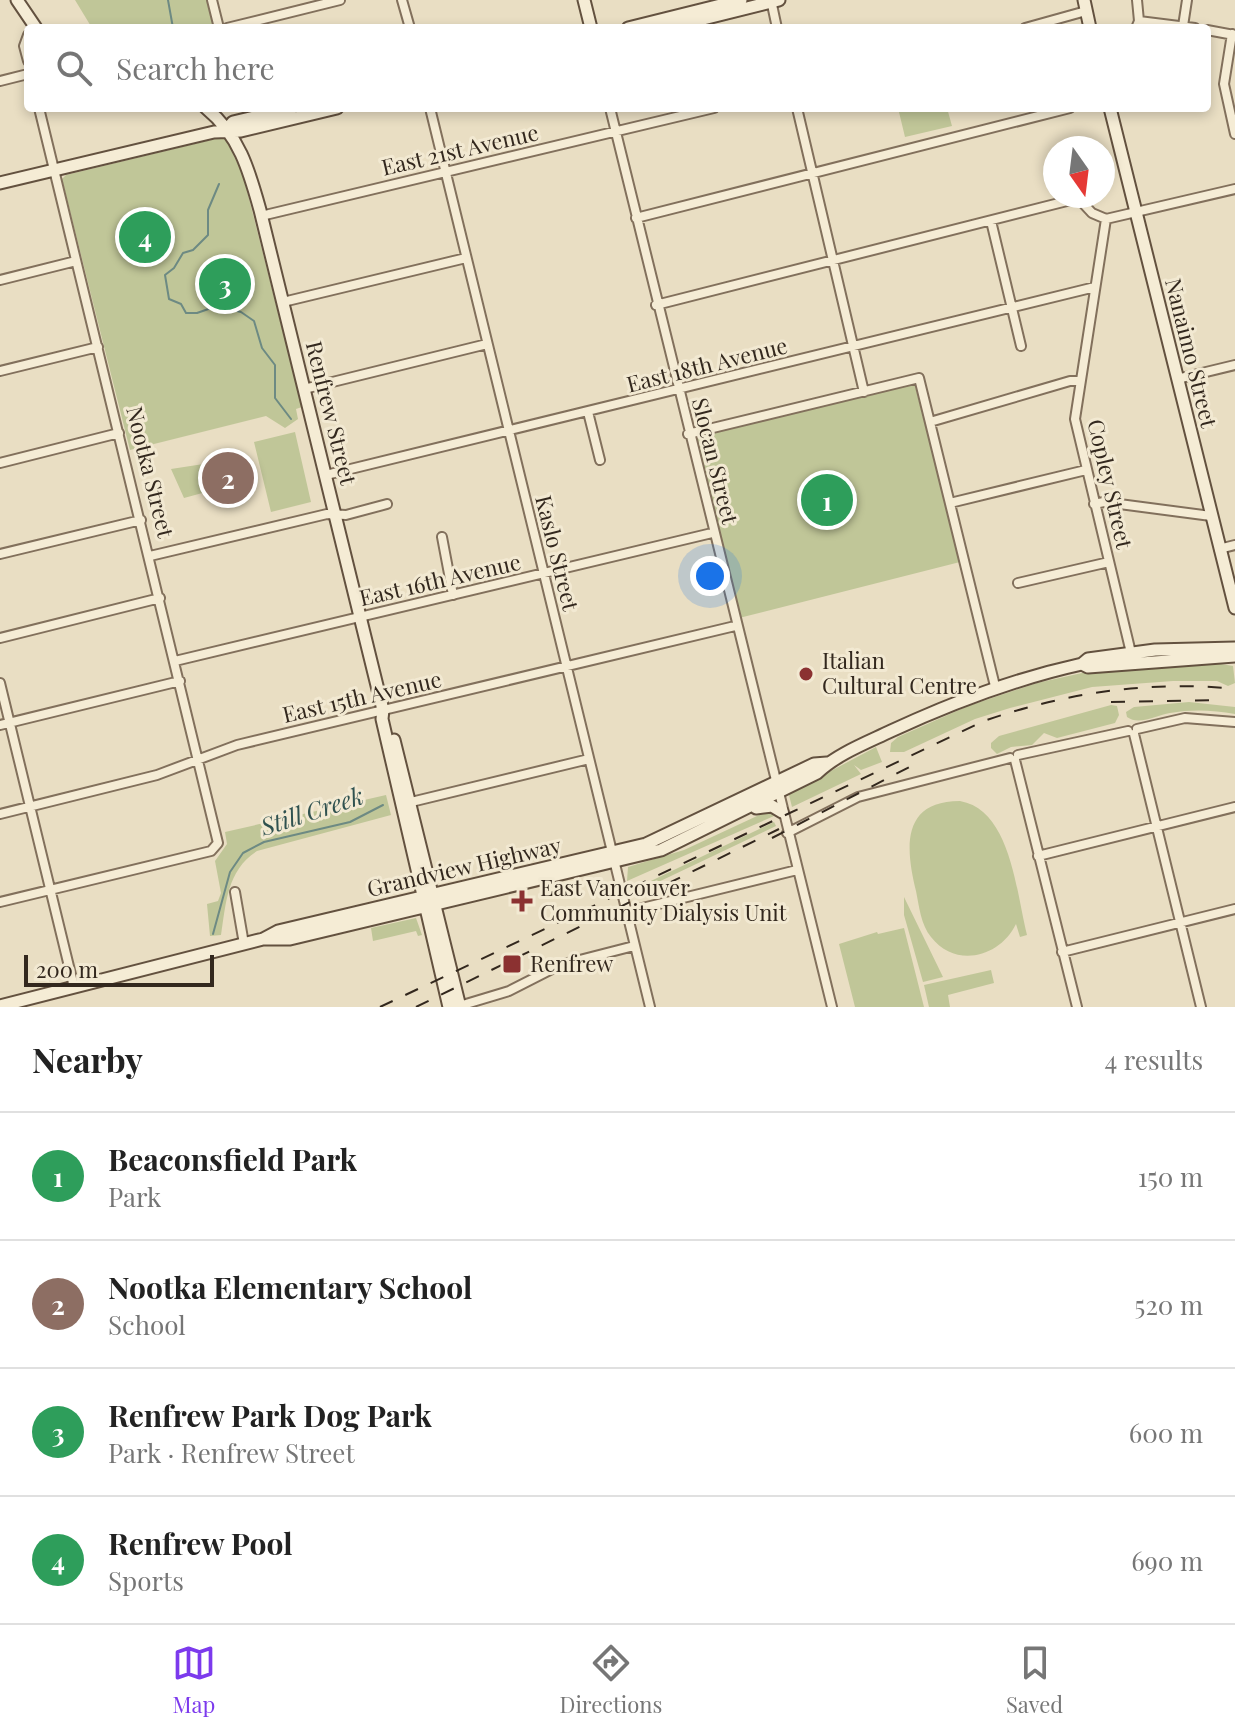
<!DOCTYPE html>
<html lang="en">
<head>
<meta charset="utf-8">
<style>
	:root { --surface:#fff; --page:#f6f6f6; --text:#222; --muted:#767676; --line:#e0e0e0; --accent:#7c3aed }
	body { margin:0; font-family:"Playfair Display",serif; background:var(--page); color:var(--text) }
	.compass { position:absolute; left:1043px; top:136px; width:72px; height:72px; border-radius:50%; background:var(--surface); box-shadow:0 4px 12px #0003; rotate:166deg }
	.scale { position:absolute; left:24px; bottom:20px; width:190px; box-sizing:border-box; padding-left:8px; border:4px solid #33281e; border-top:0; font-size:22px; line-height:28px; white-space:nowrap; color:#33281e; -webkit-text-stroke:6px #f2e9d2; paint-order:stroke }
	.you { position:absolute; left:710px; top:576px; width:28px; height:28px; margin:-20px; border:6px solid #fff; border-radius:50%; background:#1a73e8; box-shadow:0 0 0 12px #1a73e833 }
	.badge { display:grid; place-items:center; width:52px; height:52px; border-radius:50%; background:var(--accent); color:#fff; font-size:26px; font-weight:700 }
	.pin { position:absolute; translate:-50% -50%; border:4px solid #fff; box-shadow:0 2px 8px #0006 }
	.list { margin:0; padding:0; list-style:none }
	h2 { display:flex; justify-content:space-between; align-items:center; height:104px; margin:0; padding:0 32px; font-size:34px }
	h2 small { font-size:26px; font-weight:400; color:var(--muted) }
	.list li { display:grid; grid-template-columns:52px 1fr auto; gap:24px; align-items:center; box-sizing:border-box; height:128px; padding:0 32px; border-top:2px solid var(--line) }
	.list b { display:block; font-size:30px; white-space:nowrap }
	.list p { margin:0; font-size:26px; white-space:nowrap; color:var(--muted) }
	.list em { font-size:26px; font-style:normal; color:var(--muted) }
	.icon { flex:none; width:44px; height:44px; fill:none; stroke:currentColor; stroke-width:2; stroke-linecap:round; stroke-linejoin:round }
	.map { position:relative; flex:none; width:1235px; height:1007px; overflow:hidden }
	.search { position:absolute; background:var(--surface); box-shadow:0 4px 12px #0003; left:24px; right:24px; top:24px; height:88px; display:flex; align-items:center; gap:20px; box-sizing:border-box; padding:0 28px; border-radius:8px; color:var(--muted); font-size:30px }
	.sheet { height:616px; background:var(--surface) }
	nav { display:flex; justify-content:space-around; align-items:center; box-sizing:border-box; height:112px; border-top:2px solid var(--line); background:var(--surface); font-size:22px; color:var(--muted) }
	nav a { display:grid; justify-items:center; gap:4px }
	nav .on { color:var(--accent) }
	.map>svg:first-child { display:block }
	.green { fill:#c0c698 }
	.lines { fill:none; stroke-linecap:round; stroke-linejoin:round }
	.stream { stroke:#6d8a83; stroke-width:2 }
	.street-casing { stroke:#82705c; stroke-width:12 }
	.secondary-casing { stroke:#63513f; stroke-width:15 }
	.street { stroke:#f5ecd5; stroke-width:8 }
	.secondary { stroke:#f5ecd5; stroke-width:11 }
	.rail { stroke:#33281e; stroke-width:2; stroke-dasharray:14 14; stroke-linecap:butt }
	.poi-dot { fill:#8b3131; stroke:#f2e9d2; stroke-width:3 }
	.labels { text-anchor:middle; stroke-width:6; stroke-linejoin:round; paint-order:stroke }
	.street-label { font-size:22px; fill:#33281e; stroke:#f2e9d2 }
	.poi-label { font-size:22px; fill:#33281e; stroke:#f2e9d2; text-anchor:start }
	.water-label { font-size:24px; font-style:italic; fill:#2f514f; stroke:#f2e9d2 }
</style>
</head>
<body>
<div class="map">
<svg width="1235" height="1007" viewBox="0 0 1235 1007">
	<rect width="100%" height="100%" fill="#e9dec3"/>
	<!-- green -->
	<path class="green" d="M75 0H210L216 28H92Z
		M898 108H947L952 126 905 137Z
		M219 138 226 139 243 175 302 407 296 409 298 419 285 428 266 416 130 450 62 179 66 175Z
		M914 382 960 562 739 618 695 438Z
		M295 432 311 502 271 512 254 442Z
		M210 463 213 473 222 472 224 481 216 483 217 489 184 498 171 469Z
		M1209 662 1233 666 1235 683 1228 686 1217 681H1173L1092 687 1010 708 975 719 904 752H890L891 743 898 737 968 706 1037 683 1100 669Z
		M1189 702 1235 707V714C1213 710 1192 709 1170 713 1157 715 1139 726 1127 717L1126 712 1134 707Z
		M1111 705 1117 706 1119 715 1115 723 1057 738 1044 733 1032 745 1011 747 997 754 991 748V743L999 736Z
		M876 747 882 762 861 770 854 765 861 774 792 807 789 795 795 790Z
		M386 795 391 815 257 851C227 870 226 903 221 935L210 936 207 904 218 901 221 893 215 861 227 844 225 832Z
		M960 801C1011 810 1016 892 1027 935L1020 937 1016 924C1000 957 956 969 931 937 921 925 919 906 916 891 906 850 900 801 960 801Z
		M770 810 774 816 627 881 628 867 684 850Z
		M774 822 776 826 631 895 630 891Z
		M904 897 943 977 923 982 904 915Z
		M416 918 422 935 418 936 416 931 373 941 371 928Z
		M904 928 924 1007H855L839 944 877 932 878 934Z
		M991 970 994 983 948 995 950 1007H929L924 985Z"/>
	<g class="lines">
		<!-- stream -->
		<path class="stream" d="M168 0 173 28
			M219 184 208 210V235L193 250 183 253 174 268 165 275 169 299 181 304 186 313H197L217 306 241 312 254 321 262 348 275 365V398L291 419
			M213 934 230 872 243 853 264 842 350 822 383 805"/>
		<!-- street casing -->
		<g class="street-casing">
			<path id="street" d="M212 0 219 28
				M402 0 410 28
				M771 0 777 28
				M1139 21 1195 28
				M1183 26 1187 0
				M227 28 340 0
				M1025 28 1086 11
				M1136 28 1139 21 1137 0
				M1207 30 1234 35
				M1232 34 1224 84 1235 134
				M28 35 24 46 28 61
				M0 81 28 74
				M430 108 650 1007
				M610 108 832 1007
				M797 108 864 392
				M261 216 714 108
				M636 218 1070 108
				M1106 219 1075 419 1132 657
				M991 221 1021 346
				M0 280 76 261
				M283 302 466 258
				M656 305 1071 200 1079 199 1092 213 1106 219 1235 189
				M0 371 98 347
				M1177 379 1235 365
				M304 389 487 344
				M588 412 600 460
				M930 422 1070 381H1080
				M688 434 919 378 995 686
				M0 463 119 433
				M326 475 1095 287
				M950 503 1086 470
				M1094 504 1104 502 1211 516
				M442 537 453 595
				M1219 549 1235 545
				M0 554 141 520
				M150 556 327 514 346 515 387 504
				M1018 583 1109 562
				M0 638 160 598
				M175 661 712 533
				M0 683 74 987
				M0 725 180 681
				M1137 729 1185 718 1235 722
				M1134 734 1201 1007
				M1018 755 1128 731
				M1015 760 1077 1007
				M407 803 589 759
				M0 814 157 775 237 745 735 626
				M787 833 858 797 1010 758
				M1038 856 1235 807
				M235 892 244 944
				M0 902 211 851 218 843 39 108
				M626 912 797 870
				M1062 952 1235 909
				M456 1007 509 991 560 965 634 946"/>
		</g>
		<!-- secondary casing -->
		<g class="secondary-casing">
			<path id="secondary" d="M17 0 36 28
				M584 0 591 28
				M1084 0 1090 28
				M628 28 741 0
				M667 28 779 0
				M206 108C239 135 249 170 260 210L383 710 382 719 449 1007
				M1110 108 1235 608
				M227 129 233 122 292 108
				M0 183 214 132 241 131 337 108
				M1082 664 1088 667 1235 656
				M394 740 460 1007
				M756 808 772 806 782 812
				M263 939H290L661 850 817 773C837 754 866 743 891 731 954 702 1014 679 1082 664L1088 659 1155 650 1235 648
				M0 1006 263 939 278 931 646 844 814 764 827 763"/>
		</g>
		<!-- street -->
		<use href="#street" class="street"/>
		<!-- secondary -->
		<use href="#secondary" class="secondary"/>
		<!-- rail -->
		<path class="rail" d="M1111 702 1223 700
			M772 838 921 761
			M380 1007 984 721C1065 693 1149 680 1235 689
			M416 1007 779 829"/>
	</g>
	<!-- markers -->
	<g class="poi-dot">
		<circle cx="806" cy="674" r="8"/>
		<path d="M518 889h8v8h8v8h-8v8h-8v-8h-8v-8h8z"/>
		<rect x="502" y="954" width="20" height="20" rx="4"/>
	</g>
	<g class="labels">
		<!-- street labels -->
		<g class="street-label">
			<text transform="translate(460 150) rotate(-13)" y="8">East 21st Avenue</text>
			<text transform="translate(1191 353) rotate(76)" y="8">Nanaimo Street</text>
			<text transform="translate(707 365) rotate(-14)" y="8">East 18th Avenue</text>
			<text transform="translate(331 413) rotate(76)" y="8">Renfrew Street</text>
			<text transform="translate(715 461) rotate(76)" y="8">Slocan Street</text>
			<text transform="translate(150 472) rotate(76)" y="8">Nootka Street</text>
			<text transform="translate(1110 484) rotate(77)" y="8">Copley Street</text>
			<text transform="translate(557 553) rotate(76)" y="8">Kaslo Street</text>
			<text transform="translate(440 580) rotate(-13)" y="8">East 16th Avenue</text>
			<text transform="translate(362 697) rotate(-13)" y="8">East 15th Avenue</text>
			<text transform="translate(464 867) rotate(-13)" y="8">Grandview Highway</text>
		</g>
		<!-- poi labels -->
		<g class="poi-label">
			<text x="822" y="669">Italian<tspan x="822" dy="25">Cultural Centre</tspan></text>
			<text x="540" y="896">East Vancouver<tspan x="540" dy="25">Community Dialysis Unit</tspan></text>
			<text x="530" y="972">Renfrew</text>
		</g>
		<!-- water labels -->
		<g class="water-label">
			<text transform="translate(312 812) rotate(-18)" y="8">Still Creek</text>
		</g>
	</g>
</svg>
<svg class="compass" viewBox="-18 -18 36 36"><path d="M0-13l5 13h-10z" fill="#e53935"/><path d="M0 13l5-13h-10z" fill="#767676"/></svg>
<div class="scale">200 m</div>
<div class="you"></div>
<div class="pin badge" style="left:827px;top:500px;background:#2e9e5b">1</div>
<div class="pin badge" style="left:228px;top:478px;background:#8d6e63">2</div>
<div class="pin badge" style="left:225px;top:284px;background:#2e9e5b">3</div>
<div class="pin badge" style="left:145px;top:237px;background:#2e9e5b">4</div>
<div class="search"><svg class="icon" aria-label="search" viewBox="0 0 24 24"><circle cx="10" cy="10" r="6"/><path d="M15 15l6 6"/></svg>Search here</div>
</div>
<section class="sheet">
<h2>Nearby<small>4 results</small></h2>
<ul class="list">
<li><span class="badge" style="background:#2e9e5b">1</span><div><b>Beaconsfield Park</b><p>Park</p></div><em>150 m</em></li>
<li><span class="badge" style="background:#8d6e63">2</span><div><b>Nootka Elementary School</b><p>School</p></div><em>520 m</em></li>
<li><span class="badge" style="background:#2e9e5b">3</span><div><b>Renfrew Park Dog Park</b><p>Park · Renfrew Street</p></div><em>600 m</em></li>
<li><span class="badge" style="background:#2e9e5b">4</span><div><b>Renfrew Pool</b><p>Sports</p></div><em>690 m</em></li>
</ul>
</section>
<nav>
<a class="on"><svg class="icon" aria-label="map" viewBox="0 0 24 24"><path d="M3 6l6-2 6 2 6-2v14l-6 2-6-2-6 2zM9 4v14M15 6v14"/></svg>Map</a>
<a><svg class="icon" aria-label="directions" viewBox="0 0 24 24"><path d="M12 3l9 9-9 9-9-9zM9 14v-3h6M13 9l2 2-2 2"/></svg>Directions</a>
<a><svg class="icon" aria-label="saved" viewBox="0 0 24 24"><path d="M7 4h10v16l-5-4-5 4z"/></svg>Saved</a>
</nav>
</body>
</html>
